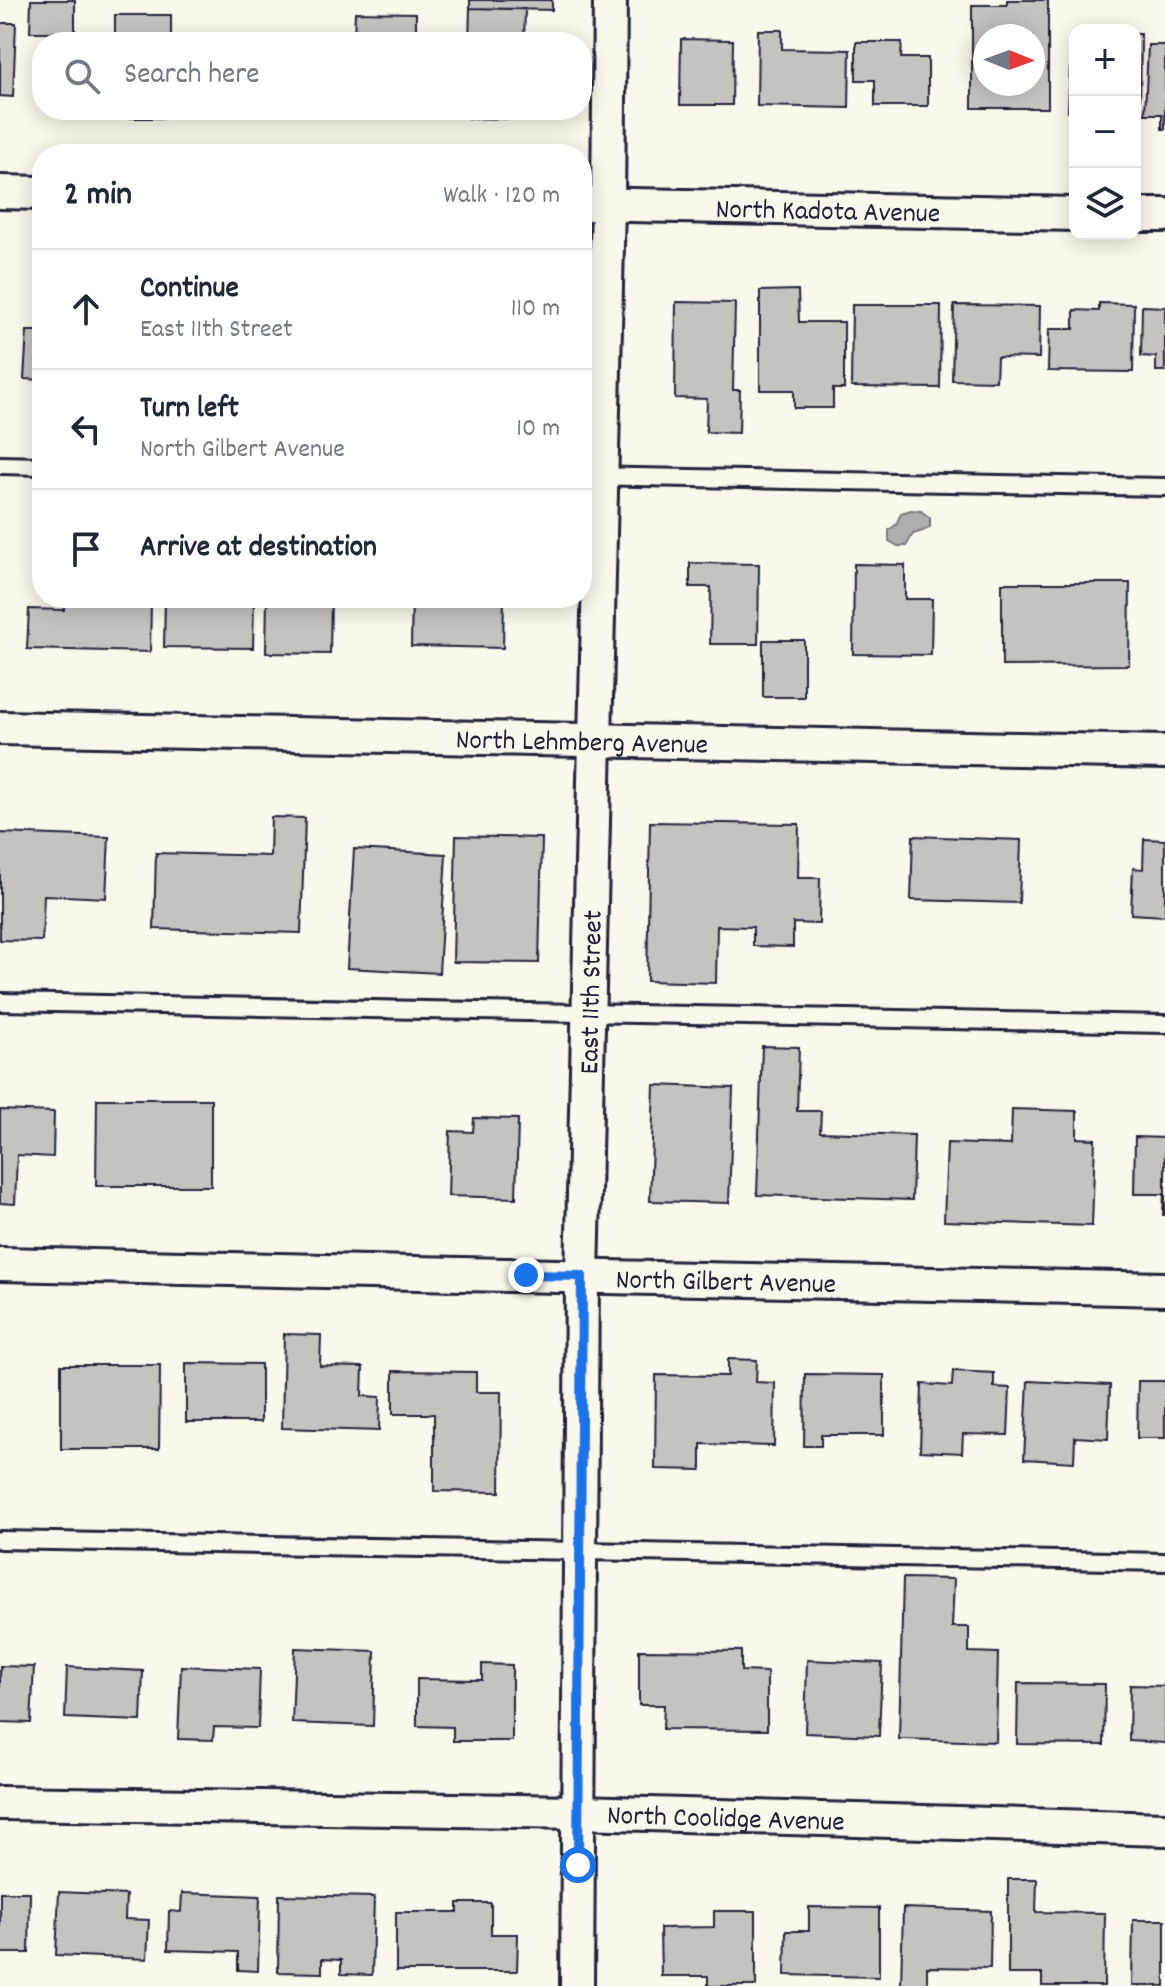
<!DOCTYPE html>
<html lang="en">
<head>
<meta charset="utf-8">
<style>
	:root { --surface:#fff; --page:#f6f6f7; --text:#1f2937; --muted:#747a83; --line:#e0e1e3 }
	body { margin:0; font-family:Dekko,sans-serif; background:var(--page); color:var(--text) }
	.controls { position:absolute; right:24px; top:24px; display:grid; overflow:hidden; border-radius:16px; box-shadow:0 4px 20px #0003 }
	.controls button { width:72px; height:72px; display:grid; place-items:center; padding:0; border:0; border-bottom:2px solid var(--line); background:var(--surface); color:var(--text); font:40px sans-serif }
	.compass { position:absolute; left:973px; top:24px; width:72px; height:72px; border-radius:50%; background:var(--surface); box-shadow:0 4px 20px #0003; rotate:91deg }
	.stop { position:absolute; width:24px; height:24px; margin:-18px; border:6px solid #1a73e8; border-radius:50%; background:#fff }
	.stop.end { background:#1a73e8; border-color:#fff; box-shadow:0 2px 8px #0008 }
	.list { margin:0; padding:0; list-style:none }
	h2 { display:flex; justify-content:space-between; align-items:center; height:104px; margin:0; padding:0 32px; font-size:34px }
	h2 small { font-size:26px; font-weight:400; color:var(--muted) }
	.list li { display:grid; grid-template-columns:52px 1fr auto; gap:24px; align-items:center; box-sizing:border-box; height:120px; padding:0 32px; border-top:2px solid var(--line) }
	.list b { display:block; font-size:30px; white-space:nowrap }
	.list p { margin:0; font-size:26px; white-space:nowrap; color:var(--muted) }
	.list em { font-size:26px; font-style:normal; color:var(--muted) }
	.icon { flex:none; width:44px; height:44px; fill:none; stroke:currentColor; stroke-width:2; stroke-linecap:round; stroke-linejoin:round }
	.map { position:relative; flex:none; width:1165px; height:1986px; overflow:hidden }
	.search { position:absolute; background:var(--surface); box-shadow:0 4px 20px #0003; left:32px; top:32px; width:560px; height:88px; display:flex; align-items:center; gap:20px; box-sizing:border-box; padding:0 28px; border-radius:32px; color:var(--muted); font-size:30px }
	.panel { position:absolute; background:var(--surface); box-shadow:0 4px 20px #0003; left:32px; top:144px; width:560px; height:464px; border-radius:32px }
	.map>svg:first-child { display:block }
	.water { fill:#b1aeb0; stroke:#787681; stroke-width:2 }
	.building { fill:#c6c2c0; stroke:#22223b; stroke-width:2; fill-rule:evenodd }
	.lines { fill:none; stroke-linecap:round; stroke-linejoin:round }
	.service-casing { stroke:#22223b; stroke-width:22 }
	.minor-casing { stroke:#22223b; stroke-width:38 }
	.service { stroke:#fbf7ec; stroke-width:16 }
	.minor { stroke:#fbf7ec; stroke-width:32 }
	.route { stroke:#1a73e8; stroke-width:10 }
	.labels { text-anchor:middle; stroke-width:6; stroke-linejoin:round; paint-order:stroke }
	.street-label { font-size:28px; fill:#22223b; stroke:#fbf7ec }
</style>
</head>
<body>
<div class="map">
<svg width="1165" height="1986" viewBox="0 0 1165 1986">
	<rect width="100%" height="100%" fill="#fbf7ec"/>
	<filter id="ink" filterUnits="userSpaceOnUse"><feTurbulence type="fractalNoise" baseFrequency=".0125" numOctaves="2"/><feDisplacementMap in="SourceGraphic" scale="16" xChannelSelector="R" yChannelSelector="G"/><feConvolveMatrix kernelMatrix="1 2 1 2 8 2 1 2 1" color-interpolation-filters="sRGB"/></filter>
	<g filter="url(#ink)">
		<!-- water -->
		<path class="water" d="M911 510 921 511 930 518V527L923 531 913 534 906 546H898L889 541V530L896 525 901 513Z"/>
		<!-- building -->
		<path class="building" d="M31 0H75V32H30Z
			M470 0H552V10L470 8Z
			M1007 0H1048V108H972V5H1007ZM985 36H1033V84H985Z
			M470 8 525 9 524 42H469Z
			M355 12 416 13V40L459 42H354Z
			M115 15H171V42H115Z
			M0 23H16L13 97 0 96Z
			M758 30H782V49L850 50 849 108 757 106Z
			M1135 34H1141L1140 112H1135Z
			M681 39 733 40 732 105H680Z
			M856 42H902L901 58H928V106H875V80H856Z
			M1148 45H1165V129H1162V114H1145Z
			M1070 67H1075V111H1068Z
			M115 110H171V118H115Z
			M468 110H522V119L468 118Z
			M798 290 799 322H844V389H833V408H794V390H760V291Z
			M676 302 735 303 733 390H740L739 433 706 432 707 399 675 398Z
			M1099 303 1134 304 1133 372 1048 371 1049 329H1074V310L1099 311Z
			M852 305H941L940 388 851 387Z
			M954 305 1040 306 1039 358 997 357 996 381 952 380Z
			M1142 306 1165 307V371H1156V357L1141 356Z
			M27 331H42V380L24 379Z
			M690 563 759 564 758 644H710L711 587H690Z
			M854 564 905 565V599H932L931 655 853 654Z
			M1002 583H1130L1129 665 1002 666Z
			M64 598H114L113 601 151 603 150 652 27 649 29 609 64 610Z
			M165 598H254L253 648 164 647Z
			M267 598H331L330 654 266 653Z
			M412 598H504L503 648 411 646Z
			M763 640H804V697H763Z
			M271 817 305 818 301 933 154 929 156 853 270 856Z
			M650 822 799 824 798 878H820L819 924 793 923V947L753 946V927L717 926 716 983 647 981Z
			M0 833 109 837 106 898 44 895 42 941 0 940Z
			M456 836 542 838 539 963 453 962Z
			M913 836 1021 840 1019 903 911 900Z
			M1144 839 1165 840V916L1131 914 1133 868 1143 869Z
			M354 849 446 854 439 973 347 968Z
			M762 1046 799 1047 797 1111H821L820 1132 914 1135 912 1200 757 1195Z
			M654 1085 733 1088 729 1203 650 1201Z
			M97 1099H211V1186H96Z
			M1012 1109 1077 1111V1138L1095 1139 1092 1226 944 1221 947 1143 1011 1145Z
			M0 1110 54 1112 53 1157 17 1155 15 1204 0 1203Z
			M474 1118 518 1119 516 1198 448 1196 450 1131 473 1132Z
			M1135 1137 1165 1138V1215H1163L1164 1194H1134Z
			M284 1334 321 1335 320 1366 363 1367 362 1396 380 1397 379 1431 282 1428Z
			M728 1359 757 1360 756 1382 775 1383 774 1446 701 1444V1470L655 1469 656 1375 728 1376Z
			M186 1363 261 1364V1422H186Z
			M61 1365H160L159 1449H61Z
			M393 1371 476 1372V1392H501L500 1492 434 1491V1414H393Z
			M953 1371 994 1373V1387L1010 1388 1008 1435 963 1434 962 1453 920 1451 922 1384 952 1386Z
			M805 1374 884 1375V1435H821V1446H804Z
			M1028 1381 1110 1385 1108 1439 1075 1437 1074 1462 1024 1459Z
			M1138 1381H1165V1438H1137Z
			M903 1578 954 1579 952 1627H969V1652L998 1653 996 1742 899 1739Z
			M295 1648 375 1651 373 1726 292 1723Z
			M639 1650 741 1651V1671L767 1672V1730L663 1729 664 1705H639Z
			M807 1660 882 1663 879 1736 805 1733Z
			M482 1664 512 1665V1741H453V1727L417 1726V1679L482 1680Z
			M0 1666 34 1667 31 1723 0 1722Z
			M181 1666 260 1669 258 1728 214 1727 213 1740 178 1739Z
			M67 1667 143 1671 141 1721 65 1718Z
			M1018 1683 1105 1684 1104 1745 1017 1744Z
			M1130 1685 1165 1686V1743L1129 1741Z
			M1008 1879H1037L1036 1912 1105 1913 1104 1986H1042V1974H1008Z
			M0 1892H30L29 1953H0Z
			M59 1892 126 1895 125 1919 149 1920 147 1959 56 1955Z
			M182 1893 260 1896 258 1971 238 1970V1952L168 1950 169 1911 181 1912Z
			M279 1895 374 1897 372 1975 341 1974V1960L322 1959V1973L278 1972Z
			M458 1903H491V1934H518L517 1971H396V1912H458Z
			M809 1907 879 1908V1977L785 1975 786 1931H809Z
			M903 1908 991 1911 990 1968 927 1967V1986H901Z
			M714 1911H756V1986H708V1976H661L660 1928 714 1927Z
			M1133 1920H1165V1986H1132Z"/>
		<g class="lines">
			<!-- service casing -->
			<g class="service-casing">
				<path id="service" d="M0 465 42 466
					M582 476 1165 487
					M0 1002 1165 1024
					M0 1540 1165 1562"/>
			</g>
			<!-- minor casing -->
			<g class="minor-casing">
				<g id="minor">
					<path d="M0 192 42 193"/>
					<path id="s1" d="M582 204 1075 214"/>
					<path d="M1135 215H1165"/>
					<path id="s2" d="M0 728 1165 752"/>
					<path id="s3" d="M0 1264 1165 1289"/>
					<path id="s4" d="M0 1803 579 1812 1165 1829"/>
					<path id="s5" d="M577 1986 582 1276 608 204 610 0"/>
				</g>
			</g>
			<!-- service -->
			<use href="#service" class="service"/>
			<!-- minor -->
			<use href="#minor" class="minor"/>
		</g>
	</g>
	<g class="lines" filter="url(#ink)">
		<!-- route -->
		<path class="route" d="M526 1275 582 1276 578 1865"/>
	</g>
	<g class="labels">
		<!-- street labels -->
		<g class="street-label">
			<text dy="10" stroke="none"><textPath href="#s1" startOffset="246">North Kadota Avenue</textPath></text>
			<text dy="10" stroke="none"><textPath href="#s2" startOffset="582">North Lehmberg Avenue</textPath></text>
			<text dy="10" stroke="none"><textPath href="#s5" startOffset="994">East 11th Street</textPath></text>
			<text dy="10" stroke="none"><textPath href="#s3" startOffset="726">North Gilbert Avenue</textPath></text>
			<text dy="10" stroke="none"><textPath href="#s4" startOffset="726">North Coolidge Avenue</textPath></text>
		</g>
	</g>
</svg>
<div class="controls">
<button>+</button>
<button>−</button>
<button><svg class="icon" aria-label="layers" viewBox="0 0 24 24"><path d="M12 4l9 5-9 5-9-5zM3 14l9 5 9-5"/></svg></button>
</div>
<svg class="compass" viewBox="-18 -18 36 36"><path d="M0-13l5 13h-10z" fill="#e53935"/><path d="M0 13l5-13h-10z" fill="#747a83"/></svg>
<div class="stop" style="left:578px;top:1865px"></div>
<div class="stop end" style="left:526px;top:1275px"></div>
<div class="search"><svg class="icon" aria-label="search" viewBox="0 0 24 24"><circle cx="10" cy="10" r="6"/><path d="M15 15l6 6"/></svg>Search here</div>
<section class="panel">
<h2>2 min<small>Walk · 120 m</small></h2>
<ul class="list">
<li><svg class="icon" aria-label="ahead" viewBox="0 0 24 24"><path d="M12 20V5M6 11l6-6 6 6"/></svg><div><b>Continue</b><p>East 11th Street</p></div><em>110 m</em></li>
<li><svg class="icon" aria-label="left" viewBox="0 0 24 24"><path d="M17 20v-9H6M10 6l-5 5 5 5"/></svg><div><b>Turn left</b><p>North Gilbert Avenue</p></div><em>10 m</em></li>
<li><svg class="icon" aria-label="arrive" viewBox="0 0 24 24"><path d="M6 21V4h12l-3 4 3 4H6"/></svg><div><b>Arrive at destination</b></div></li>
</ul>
</section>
</div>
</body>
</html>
